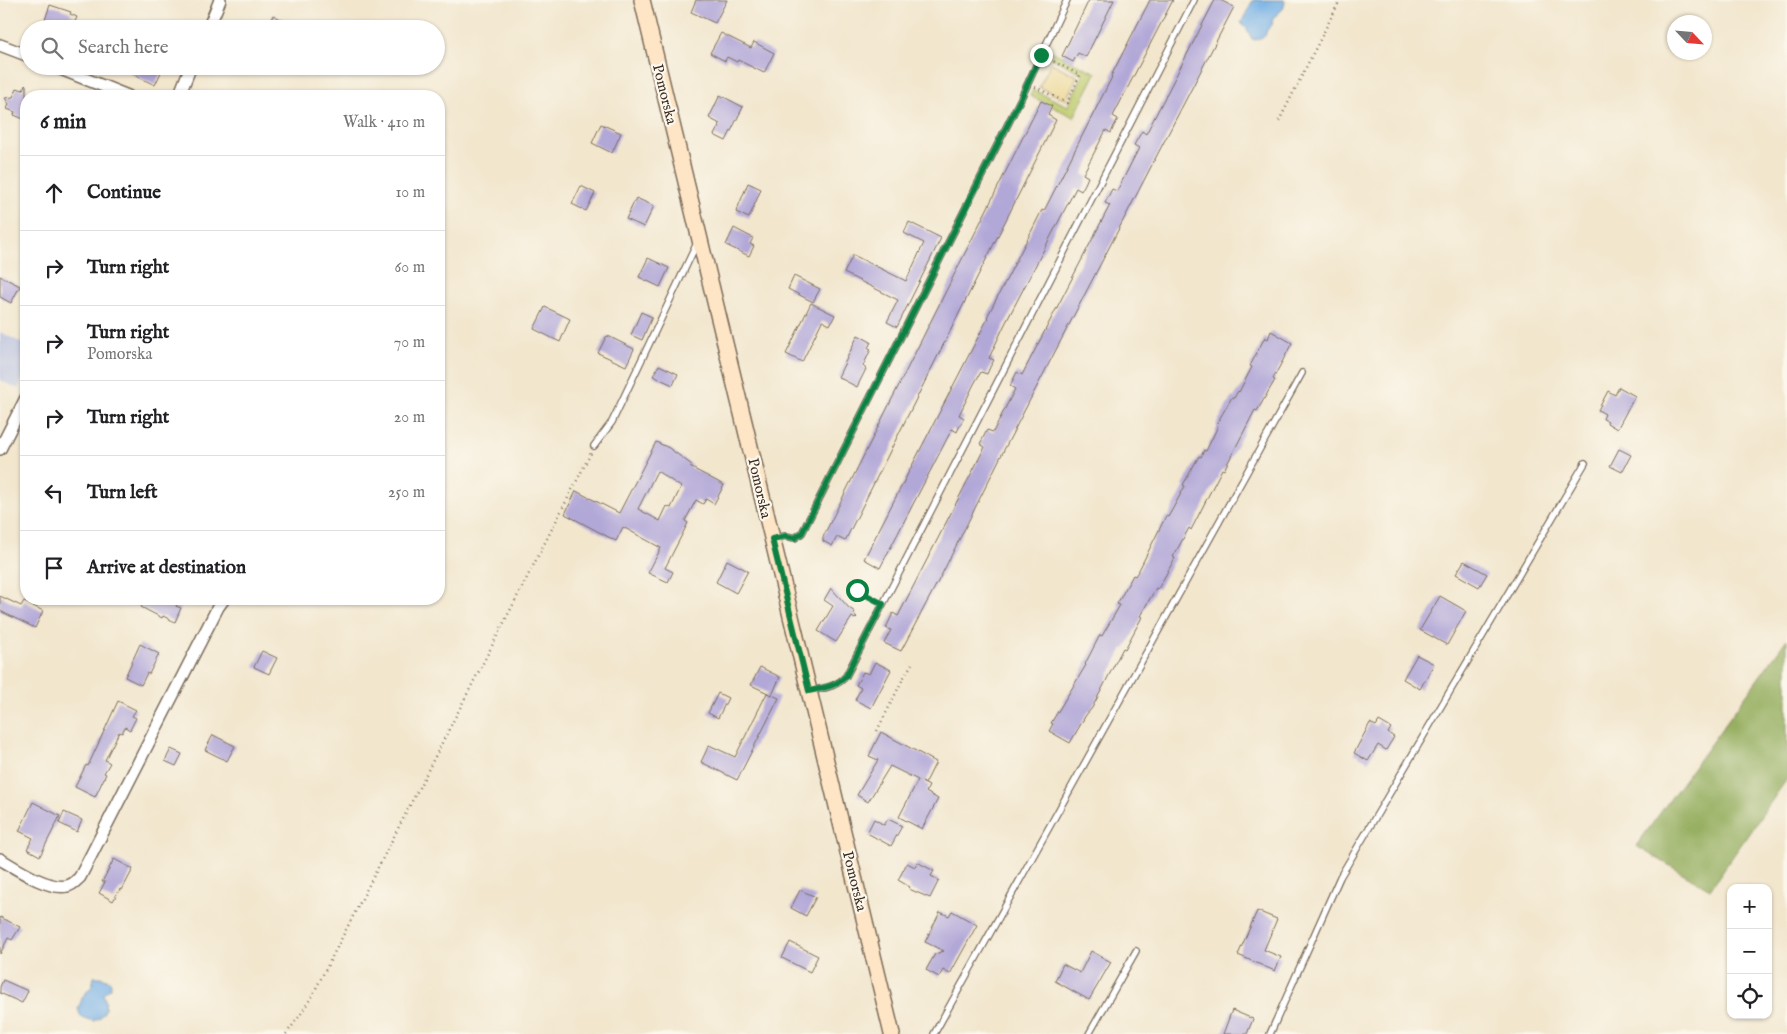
<!DOCTYPE html>
<html lang="en">
<head>
<meta charset="utf-8">
<style>
	:root { --surface:#fff; --page:#f2f2f2; --text:#202124; --muted:#757577; --line:#e0e0e0 }
	body { margin:0; font-family:"IM FELL English",serif; background:var(--page); color:var(--text) }
	.controls { position:absolute; right:15px; bottom:15px; display:grid; overflow:hidden; border-radius:10px; box-shadow:0 1px 4px #0004 }
	.controls button { width:45px; height:45px; display:grid; place-items:center; padding:0; border:0; border-bottom:1px solid var(--line); background:var(--surface); color:var(--text); font:25px sans-serif }
	.compass { position:absolute; left:1667px; top:15px; width:45px; height:45px; border-radius:50%; background:var(--surface); box-shadow:0 1px 4px #0004; rotate:116deg }
	.stop { position:absolute; width:15px; height:15px; margin:-11px; border:4px solid #0b8043; border-radius:50%; background:#fff }
	.stop.end { background:#0b8043; border-color:#fff; box-shadow:0 1px 5px #0008 }
	.list { margin:0; padding:0; list-style:none }
	h2 { display:flex; justify-content:space-between; align-items:center; height:65px; margin:0; padding:0 20px; font-size:21px }
	h2 small { font-size:16px; font-weight:400; color:var(--muted) }
	.list li { display:grid; grid-template-columns:32px 1fr auto; gap:15px; align-items:center; box-sizing:border-box; height:75px; padding:0 20px; border-top:1px solid var(--line) }
	.list b { display:block; font-size:19px; white-space:nowrap }
	.list p { margin:0; font-size:16px; white-space:nowrap; color:var(--muted) }
	.list em { font-size:16px; font-style:normal; color:var(--muted) }
	.icon { flex:none; width:28px; height:28px; fill:none; stroke:currentColor; stroke-width:2; stroke-linecap:round; stroke-linejoin:round }
	.map { position:relative; flex:none; width:1787px; height:1034px; overflow:hidden }
	.search { position:absolute; background:var(--surface); box-shadow:0 1px 4px #0004; left:20px; top:20px; width:425px; height:55px; display:flex; align-items:center; gap:12px; box-sizing:border-box; padding:0 18px; border-radius:28px; color:var(--muted); font-size:19px }
	.panel { position:absolute; background:var(--surface); box-shadow:0 1px 4px #0004; left:20px; top:90px; width:425px; height:515px; border-radius:20px }
	.map>svg:first-child { display:block }
	.industrial { fill:#bbc3de }
	.green { fill:#bdcb6d; stroke:#7c7a46 }
	.forest { fill:#96af60; stroke:#686c3f }
	.sand { fill:#eeda9e; stroke:#94825e }
	.water { fill:#73afe5; stroke:#576c82 }
	.building { fill:#b2a8d8; fill-rule:evenodd }
	.lines { fill:none; stroke-linecap:round; stroke-linejoin:round }
	.lane-casing { stroke:#7b6c5b; stroke-width:8 }
	.street-casing { stroke:#7b6c5b; stroke-width:14 }
	.secondary-casing { stroke:#7b6c5b; stroke-width:18 }
	.path { stroke:#7b6c5b; stroke-width:2.5; stroke-dasharray:1 4; stroke-linecap:butt }
	.lane { stroke:#fff; stroke-width:5.5 }
	.street { stroke:#fff; stroke-width:11 }
	.secondary { stroke:#fee5c5; stroke-width:15 }
	.route { stroke:#0b8043; stroke-width:6 }
	.labels { text-anchor:middle; stroke-width:4.5; stroke-linejoin:round; paint-order:stroke }
	.street-label { font-size:15px; fill:#3b2a1e; stroke:#fbf7ec }
</style>
</head>
<body>
<div class="map">
<svg width="1787" height="1034" viewBox="0 0 1787 1034">
	<rect width="100%" height="100%" fill="#fbf7ec"/>
	<filter id="ink" filterUnits="userSpaceOnUse"><feTurbulence type="fractalNoise" baseFrequency=".02" numOctaves="2"/><feDisplacementMap in="SourceGraphic" scale="10" xChannelSelector="R" yChannelSelector="G"/><feConvolveMatrix kernelMatrix="1 2 1 2 8 2 1 2 1" color-interpolation-filters="sRGB"/></filter>
	<filter id="wash" filterUnits="userSpaceOnUse"><feTurbulence type="fractalNoise" baseFrequency=".0096" numOctaves="4" result="noise"/><feDisplacementMap in="SourceGraphic" scale="20" xChannelSelector="R" yChannelSelector="G"/><feGaussianBlur stdDeviation="1.12" result="paint"/><feColorMatrix in="noise" values="0 0 0 0 0 0 0 0 0 0 0 0 0 0 0 0 0 1.4 0 .05"/><feComposite in="paint" operator="in"/></filter>
	<g filter="url(#wash)">
		<rect width="100%" height="100%" fill="#f2e6cd"/>
		<!-- industrial -->
		<path class="industrial" d="M0 332 26 345V371L18 389 0 380Z"/>
		<!-- green -->
		<path class="green" d="M1051 51 1096 73 1074 117 1030 96 1033 90 1068 106 1083 74 1048 56Z"/>
		<!-- forest -->
		<path class="forest" d="M1787 639V779L1710 889 1636 846Z"/>
		<!-- sand -->
		<path class="sand" d="M1051 63 1077 76 1066 100 1039 87Z"/>
		<!-- water -->
		<path class="water" d="M1253 0H1284L1285 2 1283 9 1273 18 1272 25 1267 30 1265 36 1256 40 1252 39 1246 28 1241 23Z
			M94 977C100 976 115 979 110 988 110 989 104 993 103 994 108 1005 106 1017 93 1021L81 1017 78 1009 83 996 92 986Z"/>
		<g id="blocks">
			<!-- building -->
			<path class="building" d="M696 0H727L715 23 691 12Z
				M1089 0H1114L1086 57 1078 53 1073 62 1062 56Z
				M1150 0H1173L1113 116 1118 119 1114 126 1111 133 1106 130 1083 174 1088 177 1085 184 1081 191 1076 188 1004 326 989 358 994 360 990 367 987 374 981 372 974 384 959 415 964 418 960 425 957 432 952 429 880 568 864 559 988 318 987 317 1031 232 1042 210 1044 211 1112 77 1111 76Z
				M1215 0H1220L1234 7 1005 448 943 572 901 651 884 643 891 630 886 628 893 613 898 616 985 447 980 444 987 430 993 432 1015 389 1010 386 1017 372 1022 375 1110 205 1105 203 1112 189 1117 191 1139 148 1134 145 1142 131 1146 134Z
				M50 5 71 12 70 14 77 17 72 29H51L52 26 44 23Z
				M273 15 300 29H267Z
				M721 33 751 48 754 42 774 53 764 73 738 60 737 62 727 57 725 61 710 53Z
				M136 66H164L155 85 132 74Z
				M25 84 26 85V120L14 115 15 112 7 109 9 104 5 98 13 97 17 88 23 90Z
				M720 95 743 107 726 141 714 135 720 124 709 118Z
				M1041 101 1052 106 1048 115 1056 120 845 541 837 537 832 546 823 541V537Z
				M601 124 621 133 612 153 592 143Z
				M748 183 761 189 749 218 736 212Z
				M581 186 595 193 586 211 572 204Z
				M636 198 654 206 644 227 626 219Z
				M909 222 941 238 897 327 887 322 898 300 844 273 853 255 906 281 924 243 904 233Z
				M734 228 753 238 750 244 754 246 749 256 726 245Z
				M648 258 669 268 660 287 639 277Z
				M0 276 20 286 11 303 0 297Z
				M794 276 820 289 813 302 788 289Z
				M811 303 835 315 830 325 822 321 802 362 786 354Z
				M545 307 570 319 560 342 534 329Z
				M641 312 652 317 642 340 631 335Z
				M1271 331 1292 343 1273 379 1275 380 1257 411 1255 410 1224 470 1222 469 1191 530 1189 528 1173 557 1175 558 1158 589 1156 588 1140 616 1142 617 1125 649 1123 648 1092 708 1086 715 1070 743 1049 731 1053 724 1051 723 1086 665 1085 664 1100 635 1102 636 1120 605 1117 604 1133 575 1135 576 1139 570 1166 516 1168 517 1172 510 1185 486 1183 485 1199 456 1201 457 1204 450 1206 451 1218 426 1216 425 1232 397 1234 398 1238 391 1239 392 1252 367 1250 366 1265 337 1268 339Z
				M858 335 871 342 868 348 871 349 863 366 866 369 857 387 838 377Z
				M608 336 634 349 626 366 598 353 606 337Z
				M659 365 678 374 673 385 653 376Z
				M1619 387 1635 396 1617 429 1607 423 1608 421 1603 419 1605 414 1598 410 1608 391 1615 395Z
				M656 442 669 448 692 465 690 467 724 485 714 504 706 499 703 504 696 500 685 521 688 523 665 568 673 572 668 582 648 573 661 548 623 527 616 541 565 514 576 491 619 513ZM657 471 681 487 671 508 667 506 660 521 638 509Z
				M1619 449 1631 455 1622 472 1610 466Z
				M727 560 748 571 736 593 716 582Z
				M1464 561 1487 574 1479 587 1456 574Z
				M831 588 849 608 855 612 854 614 857 617 855 619 852 617 836 642 818 631 833 606 824 600Z
				M0 596 21 606 24 601 43 611 35 628 0 611Z
				M1440 596 1466 611 1447 645 1420 630Z
				M145 599H179L176 606 181 608 175 622 163 616 162 618 141 607Z
				M140 644 159 654 149 674 147 673 141 685 125 677Z
				M262 651 277 658 269 674 254 667Z
				M1417 655 1434 664 1420 689 1403 679Z
				M875 662 891 670 871 708 855 700 861 688 856 685 860 678 863 672 869 674Z
				M760 667 780 677 772 695 751 685Z
				M718 693 728 698 718 718 708 713Z
				M767 693 779 698 737 780 701 762 709 745 735 757Z
				M118 701 136 710 132 716 136 718 130 730 125 727 122 733 119 732 105 760 110 763 104 773 106 774 95 797 75 787 86 765 88 766Z
				M1379 721 1391 728 1388 733 1394 737 1386 750 1378 745 1368 761 1354 753 1370 723 1376 726Z
				M881 732 936 762 925 784 922 782 929 786 926 792 938 799 922 829 899 817 918 780 890 766 868 802 857 795 878 760 869 756Z
				M213 735 235 746 227 761 205 750Z
				M171 749 182 754 176 766 165 761Z
				M33 802 60 816 40 856 27 849 33 838 19 831Z
				M64 812 82 820 77 832 59 823Z
				M874 819 884 825 888 819 902 826 891 846 867 833Z
				M114 859 133 869 122 890 120 889 113 901 99 893 105 882H102Z
				M917 862 934 871 931 876 939 880 930 898 909 889 910 887 898 880 907 863 915 867Z
				M800 890 816 897 806 916 791 908Z
				M952 911 977 925 950 974 943 970 939 977 926 970 935 954 944 951 925 942 940 912 949 916Z
				M1257 911 1277 919 1264 950 1281 957 1275 971 1238 955Z
				M0 917 20 927 12 940 8 938 0 954Z
				M790 942 818 956 810 972 782 958Z
				M1091 951 1111 962 1089 1000 1055 981 1063 964 1080 973Z
				M3 980 28 991 22 1003 0 993V987Z
				M1232 1010 1253 1019 1247 1034H1223Z"/>
		</g>
	</g>
	<g filter="url(#ink)">
		<use href="#blocks" fill-opacity="0" stroke="#7b6c5b" stroke-width="1"/>
		<g class="lines">
			<!-- lane casing -->
			<g class="lane-casing">
				<path id="lane" d="M594 446 612 422 698 241
					M774 538 786 536 795 538 802 533 1021 98 1067 0
					M810 691C823 688 837 687 846 676L1194 0
					M934 1034 1302 373
					M1089 1034 1136 951
					M1270 1034 1340 877 1585 463"/>
			</g>
			<!-- street casing -->
			<g class="street-casing">
				<path id="street" d="M208 29 220 0
					M0 45 29 56
					M53 66 128 96
					M179 96 191 66
					M0 449 26 398
					M0 859C17 869 48 890 67 886 73 885 76 881 80 877L218 607 224 599"/>
			</g>
			<!-- secondary casing -->
			<g class="secondary-casing">
				<path id="secondary" d="M642 0C727 344 809 689 892 1034"/>
			</g>
			<!-- path -->
			<path class="path" d="M1035 87 1067 103 1080 75 1049 59
				M1279 121 1340 0
				M857 590 875 599
				M877 731 905 675 912 664
				M286 1034 299 1017 312 996 591 453"/>
			<!-- lane -->
			<use href="#lane" class="lane"/>
			<!-- street -->
			<use href="#street" class="street"/>
			<!-- secondary -->
			<use href="#secondary" class="secondary"/>
		</g>
	</g>
	<g class="lines" filter="url(#ink)">
		<!-- route -->
		<path class="route" d="M857 590 883 604 846 676C836 687 822 688 809 691L772 539 786 536 795 538 802 533 1021 98 1041 55"/>
	</g>
	<g class="labels">
		<!-- street labels -->
		<g class="street-label">
			<text transform="translate(665 94) rotate(76)" y="5">Pomorska</text>
			<text transform="translate(760 488) rotate(77)" y="5">Pomorska</text>
			<text transform="translate(855 881) rotate(76)" y="5">Pomorska</text>
		</g>
	</g>
</svg>
<div class="controls">
<button>+</button>
<button>−</button>
<button><svg class="icon" aria-label="locate" viewBox="0 0 24 24"><circle cx="12" cy="12" r="6"/><path d="M12 2v4M12 18v4M2 12h4M18 12h4"/></svg></button>
</div>
<svg class="compass" viewBox="-18 -18 36 36"><path d="M0-13l5 13h-10z" fill="#e53935"/><path d="M0 13l5-13h-10z" fill="#757577"/></svg>
<div class="stop" style="left:857px;top:590px"></div>
<div class="stop end" style="left:1041px;top:55px"></div>
<div class="search"><svg class="icon" aria-label="search" viewBox="0 0 24 24"><circle cx="10" cy="10" r="6"/><path d="M15 15l6 6"/></svg>Search here</div>
<section class="panel">
<h2>6 min<small>Walk · 410 m</small></h2>
<ul class="list">
<li><svg class="icon" aria-label="ahead" viewBox="0 0 24 24"><path d="M12 20V5M6 11l6-6 6 6"/></svg><div><b>Continue</b></div><em>10 m</em></li>
<li><svg class="icon" aria-label="right" viewBox="0 0 24 24"><path d="M7 20v-9h11M14 6l5 5-5 5"/></svg><div><b>Turn right</b></div><em>60 m</em></li>
<li><svg class="icon" aria-label="right" viewBox="0 0 24 24"><path d="M7 20v-9h11M14 6l5 5-5 5"/></svg><div><b>Turn right</b><p>Pomorska</p></div><em>70 m</em></li>
<li><svg class="icon" aria-label="right" viewBox="0 0 24 24"><path d="M7 20v-9h11M14 6l5 5-5 5"/></svg><div><b>Turn right</b></div><em>20 m</em></li>
<li><svg class="icon" aria-label="left" viewBox="0 0 24 24"><path d="M17 20v-9H6M10 6l-5 5 5 5"/></svg><div><b>Turn left</b></div><em>250 m</em></li>
<li><svg class="icon" aria-label="arrive" viewBox="0 0 24 24"><path d="M6 21V4h12l-3 4 3 4H6"/></svg><div><b>Arrive at destination</b></div></li>
</ul>
</section>
</div>
</body>
</html>
